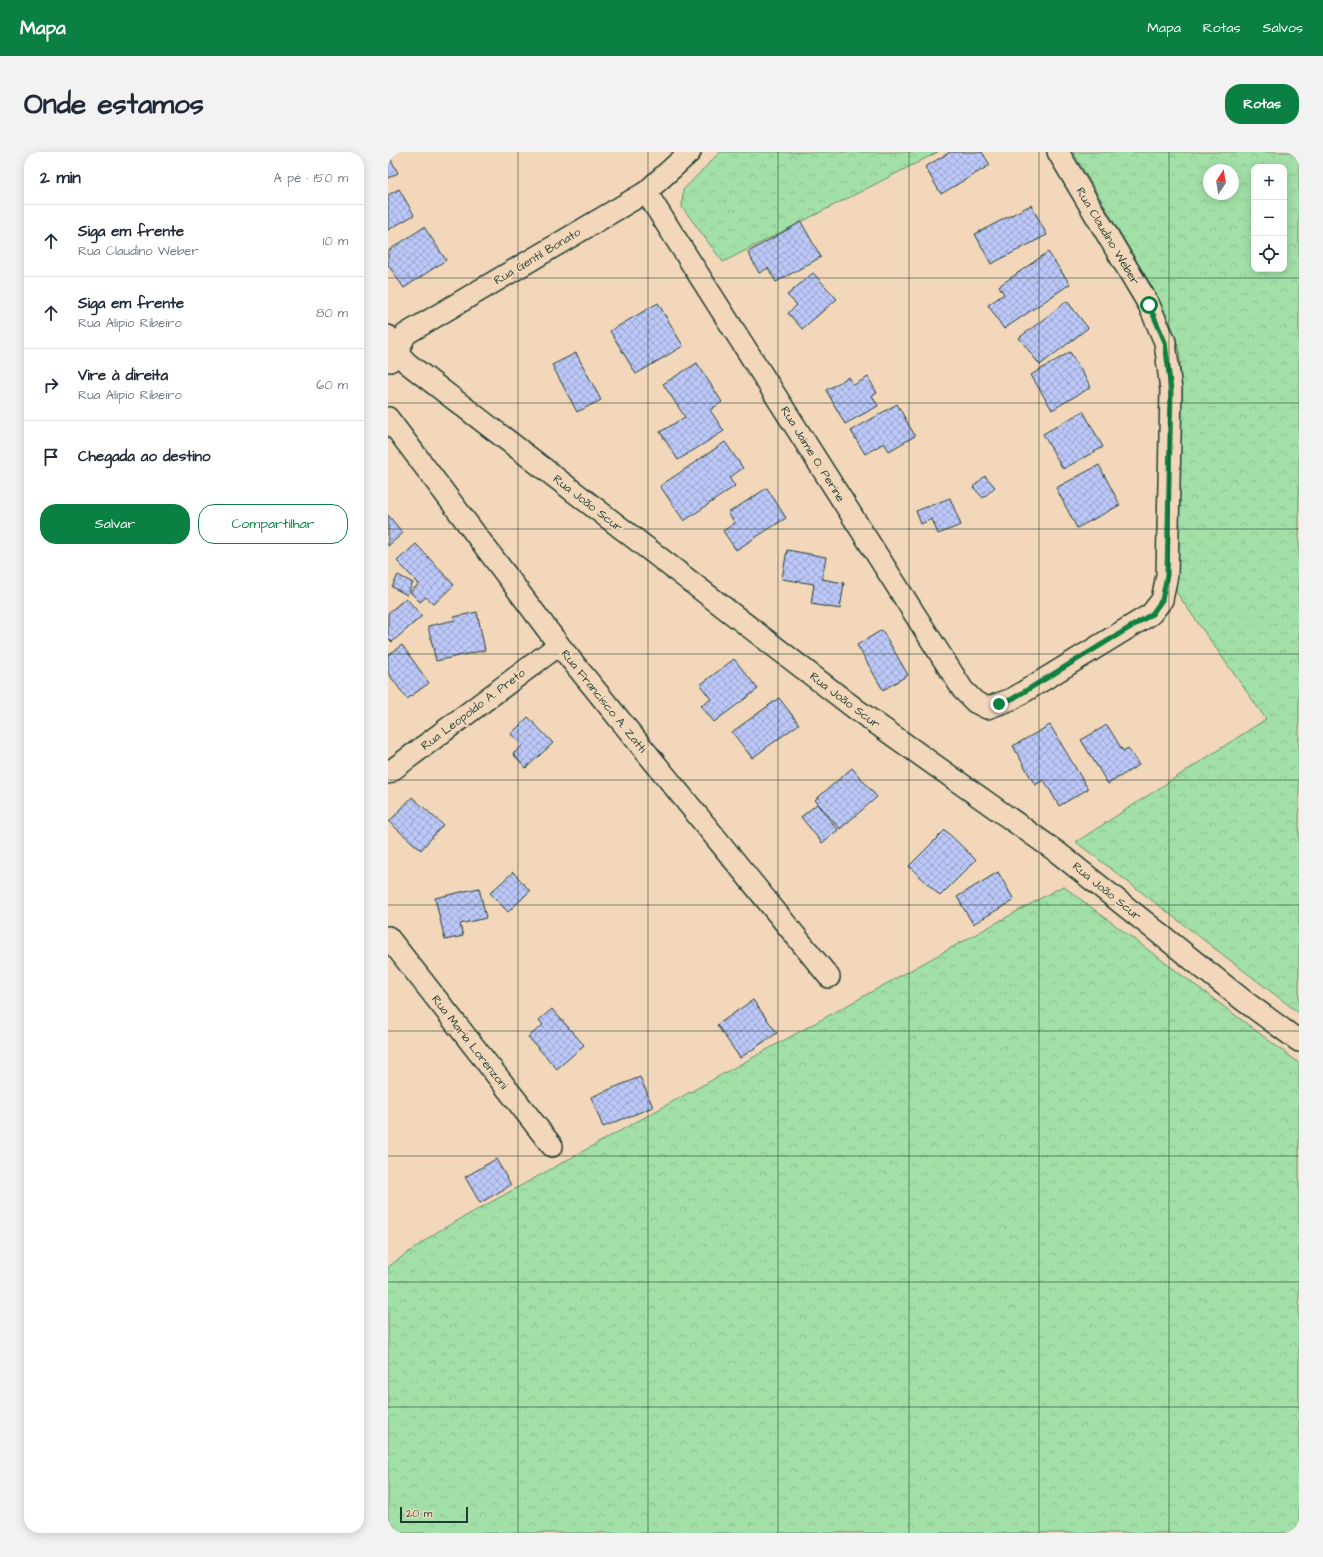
<!DOCTYPE html>
<html lang="pt">
<head>
<meta charset="utf-8">
<style>
	:root { --surface:#fff; --page:#f2f2f3; --text:#1f2937; --muted:#747a83; --line:#e0e1e3; --accent:#0b8043 }
	body { margin:0; font-family:"Architects Daughter",sans-serif; background:var(--page); color:var(--text) }
	.controls { position:absolute; right:12px; top:12px; display:grid; overflow:hidden; border-radius:8px; box-shadow:0 2px 10px #0003 }
	.controls button { width:36px; height:36px; display:grid; place-items:center; padding:0; border:0; border-bottom:1px solid var(--line); background:var(--surface); color:var(--text); font:20px sans-serif }
	.compass { position:absolute; left:815px; top:12px; width:36px; height:36px; border-radius:50%; background:var(--surface); box-shadow:0 2px 10px #0003; rotate:12deg }
	.scale { position:absolute; left:12px; bottom:10px; width:68px; box-sizing:border-box; padding-left:4px; border:2px solid #1f3d34; border-top:0; font-size:11px; line-height:14px; white-space:nowrap; color:#1f3d34; -webkit-text-stroke:3px #f3d7ba; paint-order:stroke }
	.stop { position:absolute; width:12px; height:12px; margin:-9px; border:3px solid #0b8043; border-radius:50%; background:#fff }
	.stop.end { background:#0b8043; border-color:#fff; box-shadow:0 1px 4px #0008 }
	.list { margin:0; padding:0; list-style:none }
	h2 { display:flex; justify-content:space-between; align-items:center; height:52px; margin:0; padding:0 16px; font-size:17px }
	h2 small { font-size:13px; font-weight:400; color:var(--muted) }
	.list li { display:grid; grid-template-columns:26px 1fr auto; gap:12px; align-items:center; box-sizing:border-box; height:72px; padding:0 16px; border-top:1px solid var(--line) }
	.list b { display:block; font-size:15px; white-space:nowrap }
	.list p { margin:0; font-size:13px; white-space:nowrap; color:var(--muted) }
	.list em { font-size:13px; font-style:normal; color:var(--muted) }
	.actions { display:flex; gap:8px; padding:12px 16px }
	.actions a { flex:1; padding:9px 0; border:1px solid var(--accent); border-radius:16px; text-align:center; font-size:14px; color:var(--accent) }
	.actions .main { background:var(--accent); color:#fff }
	.icon { flex:none; width:22px; height:22px; fill:none; stroke:currentColor; stroke-width:2; stroke-linecap:round; stroke-linejoin:round }
	.map { position:relative; flex:none; width:911px; height:1381px; overflow:hidden; border-radius:16px }
	header { display:flex; align-items:center; gap:24px; box-sizing:border-box; height:56px; padding:0 20px; background:var(--accent); color:#fff }
	header strong { font-size:19px }
	nav { display:flex; gap:22px; margin-inline-start:auto; font-size:14px }
	.intro { display:flex; align-items:center; justify-content:space-between; box-sizing:border-box; height:96px; padding:0 24px }
	h1 { margin:0; font-size:28px }
	.button { padding:10px 18px; border-radius:16px; background:var(--accent); color:#fff; font-size:14px; font-weight:700 }
	main { display:flex; gap:24px; padding:0 24px }
	aside { flex:1; background:var(--surface); border-radius:16px; box-shadow:0 2px 10px #0003 }
	.map>svg:first-child { display:block }
	.forest { fill:url(#forest-crowns); stroke:#608e6e; fill-rule:evenodd }
	.building { fill:url(#building-cross-hatch); stroke:#1f3d34 }
	.lines { fill:none; stroke-linecap:round; stroke-linejoin:round }
	.street-casing { stroke:#1f3d34; stroke-width:24 }
	.street { stroke:#f3d7ba; stroke-width:21 }
	.route { stroke:#0b8043; stroke-width:5 }
	.grid { fill:none; stroke:#1f3d34; stroke-width:1; stroke-opacity:0.55 }
	.labels { text-anchor:middle; stroke-width:4; stroke-linejoin:round; paint-order:stroke }
	.street-label { font-size:12px; fill:#1f3d34; stroke:#f3d7ba }
</style>
</head>
<body>
<header>
<strong>Mapa</strong>
<nav><a>Mapa</a><a>Rotas</a><a>Salvos</a></nav>
</header>
<div class="intro"><h1>Onde estamos</h1><a class="button">Rotas</a></div>
<main>
<aside>
<h2>2 min<small>A pé · 150 m</small></h2>
<ul class="list">
<li><svg class="icon" aria-label="ahead" viewBox="0 0 24 24"><path d="M12 20V5M6 11l6-6 6 6"/></svg><div><b>Siga em frente</b><p>Rua Claudino Weber</p></div><em>10 m</em></li>
<li><svg class="icon" aria-label="ahead" viewBox="0 0 24 24"><path d="M12 20V5M6 11l6-6 6 6"/></svg><div><b>Siga em frente</b><p>Rua Alipio Ribeiro</p></div><em>80 m</em></li>
<li><svg class="icon" aria-label="right" viewBox="0 0 24 24"><path d="M7 20v-9h11M14 6l5 5-5 5"/></svg><div><b>Vire à direita</b><p>Rua Alipio Ribeiro</p></div><em>60 m</em></li>
<li><svg class="icon" aria-label="arrive" viewBox="0 0 24 24"><path d="M6 21V4h12l-3 4 3 4H6"/></svg><div><b>Chegada ao destino</b></div></li>
</ul>
<div class="actions"><a class="main">Salvar</a><a>Compartilhar</a></div>
</aside>
<div class="map">
<svg width="911" height="1381" viewBox="0 0 911 1381">
	<defs>
		<pattern id="forest-crowns" width="20" height="18" patternUnits="userSpaceOnUse"><rect width="20" height="18" fill="#a2e0a8"/><path d="M2 6a3 3 0 1 1 6 0M12 15a3 3 0 1 1 6 0" fill="none" stroke="#8bc191"/></pattern>
		<pattern id="building-cross-hatch" width="8" height="8" patternUnits="userSpaceOnUse"><rect width="8" height="8" fill="#bdc8f9"/><path d="M0 0l8 8M0 8l8-8" fill="none" stroke="#99a4ca"/></pattern>
	</defs>
	<rect width="100%" height="100%" fill="#f3d7ba"/>
	<filter id="ink" filterUnits="userSpaceOnUse"><feTurbulence type="fractalNoise" baseFrequency=".025" numOctaves="2"/><feDisplacementMap in="SourceGraphic" scale="8" xChannelSelector="R" yChannelSelector="G"/><feConvolveMatrix kernelMatrix="1 2 1 2 8 2 1 2 1" color-interpolation-filters="sRGB"/></filter>
	<g filter="url(#ink)">
		<!-- forest -->
		<path class="forest" d="M332 0H550L335 110 294 55 295 38Z
			M685 0H911V861L688 690 878 567 788 440 793 241 792 203 785 177 768 142ZM866 15H896V117H866ZM821 18H845V42H821Z
			M675 734 911 911V1381H0V1115L49 1080Z"/>
		<!-- building -->
		<path class="building" d="M562 0H594L602 13 553 42 537 15Z
			M0 2 10 21 0 26Z
			M11 37 26 63 0 78V43Z
			M643 53 659 83 603 112 587 82Z
			M413 70 433 105 388 130 380 116 371 121 360 100Z
			M36 75 58 108 16 136 0 113V99Z
			M660 100 682 132 616 177 600 153 616 142 611 134Z
			M425 121 449 147 414 177 400 161 409 153 399 143Z
			M679 149 700 176 652 213 631 186Z
			M270 151 295 194 248 222 222 179Z
			M682 200 703 235 664 258 643 223Z
			M188 201 213 248 189 260 164 213Z
			M309 211 334 250 322 258 336 279 290 308 272 280 297 265 275 232Z
			M461 225 466 233 480 225 489 241 484 244 490 254 457 272 438 238Z
			M509 252 527 284 501 299 496 291 477 302 463 279Z
			M695 259 715 295 675 317 655 282Z
			M337 290 355 316 341 326 347 334 296 369 272 334Z
			M711 313 732 353 689 376 668 336Z
			M597 324 607 335 595 346 585 335Z
			M379 336 398 366 348 398 335 379 347 371 340 361Z
			M562 346 573 373 550 382 544 367 533 372 528 359Z
			M0 363 15 381 0 394Z
			M28 392 66 433 46 452 38 445 32 450 22 440 31 432 9 409Z
			M399 398 438 405 434 427 456 431 452 457 423 452 426 432 394 427Z
			M10 423 25 431 19 443 4 435Z
			M18 446 34 464 4 490 0 486V461Z
			M89 460 97 498 48 509 40 474 67 468 66 465Z
			M494 478 520 523 495 538 469 493Z
			M14 493 41 531 19 547 0 521V503Z
			M346 507 370 537 326 570 313 554 323 547 312 533Z
			M391 546 411 572 364 606 344 580Z
			M140 565 165 591 138 616 125 602 134 594 123 582Z
			M662 573 700 637 671 654 656 628 647 633 625 594Z
			M719 573 735 599 740 596 751 613 720 632 693 588Z
			M464 616 489 645 452 677 427 648Z
			M24 645 55 673 33 698 1 670Z
			M429 652 450 678 434 691 413 665Z
			M557 678 588 708 552 744 521 714Z
			M125 720 142 739 120 760 102 741Z
			M610 720 626 748 585 772 569 745Z
			M91 736 98 766 72 772 75 784 57 788 47 746Z
			M365 848 389 881 352 906 329 873Z
			M164 857 196 893 169 917 140 885 155 873 151 868Z
			M252 925 265 955 215 975 203 945Z
			M108 1007 123 1033 92 1051 77 1025Z"/>
		<g class="lines">
			<!-- street casing -->
			<g class="street-casing">
				<path id="street" d="M258 40 575 538 587 550 599 556 624 547 763 462 774 448 779 423 783 238 777 190 761 153 670 0
					M0 184 9 200 19 211 469 558 669 700 855 848 911 889
					M2 209 9 200 18 182 258 40 302 0
					M0 266 171 493 441 825
					M0 621 171 493
					M0 785 164 994"/>
			</g>
			<!-- street -->
			<use href="#street" class="street"/>
		</g>
	</g>
	<g class="lines" filter="url(#ink)">
		<!-- route -->
		<path class="route" d="M611 552 624 547 764 462 774 448 779 423 783 238 777 190 761 153"/>
	</g>
	<!-- grid -->
	<path class="grid" d="M130 0V1381M260 0V1381M390 0V1381M521 0V1381M651 0V1381M781 0V1381M0 126H911M0 251H911M0 377H911M0 502H911M0 628H911M0 753H911M0 879H911M0 1004H911M0 1130H911M0 1255H911"/>
	<g class="labels">
		<!-- street labels -->
		<g class="street-label">
			<text transform="translate(720 84) rotate(59)" y="4">Rua Claudino Weber</text>
			<text transform="translate(149 104) rotate(-31)" y="4">Rua Gentil Bonato</text>
			<text transform="translate(425 302) rotate(58)" y="4">Rua Jaime O. Perine</text>
			<text transform="translate(200 351) rotate(38)" y="4">Rua João Scur</text>
			<text transform="translate(457 548) rotate(37)" y="4">Rua João Scur</text>
			<text transform="translate(216 549) rotate(51)" y="4">Rua Francisco A. Zatti</text>
			<text transform="translate(85 557) rotate(-37)" y="4">Rua Leopoldo A. Preto</text>
			<text transform="translate(719 739) rotate(39)" y="4">Rua João Scur</text>
			<text transform="translate(82 890) rotate(52)" y="4">Rua Maria Lorenzoni</text>
		</g>
	</g>
</svg>
<div class="controls">
<button>+</button>
<button>−</button>
<button><svg class="icon" aria-label="locate" viewBox="0 0 24 24"><circle cx="12" cy="12" r="6"/><path d="M12 2v4M12 18v4M2 12h4M18 12h4"/></svg></button>
</div>
<svg class="compass" viewBox="-18 -18 36 36"><path d="M0-13l5 13h-10z" fill="#e53935"/><path d="M0 13l5-13h-10z" fill="#747a83"/></svg>
<div class="scale">20 m</div>
<div class="stop" style="left:761px;top:153px"></div>
<div class="stop end" style="left:611px;top:552px"></div>
</div>
</main>
</body>
</html>
